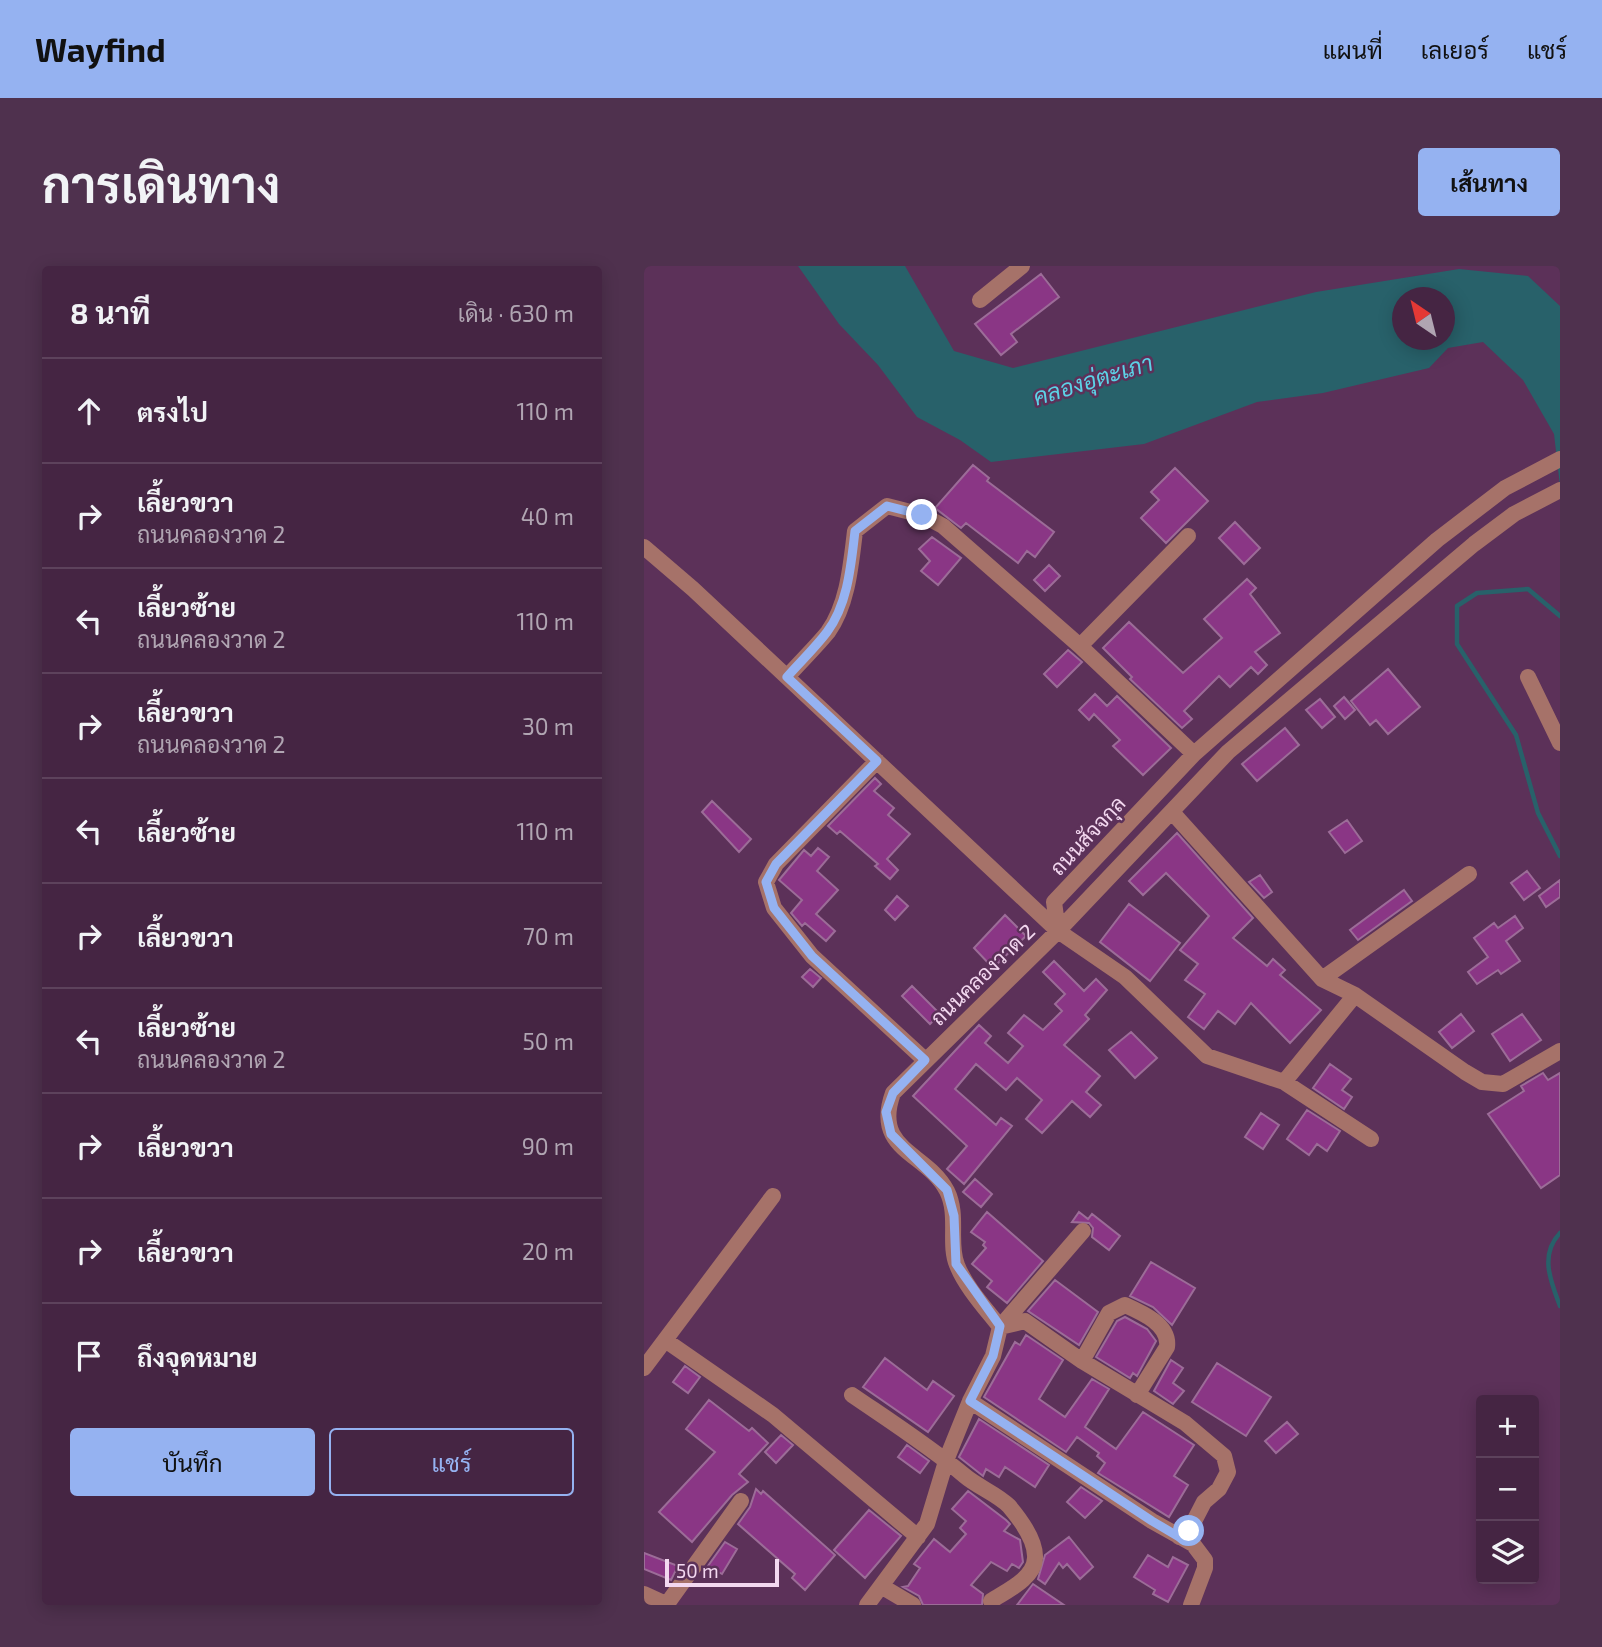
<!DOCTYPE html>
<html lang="th">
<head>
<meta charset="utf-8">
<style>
	:root { --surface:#452543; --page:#4f314e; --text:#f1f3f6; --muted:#b0a5b2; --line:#5d425c; --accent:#95b2f1 }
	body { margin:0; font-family:"Exo 2",Sarabun,sans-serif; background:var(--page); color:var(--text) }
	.controls { position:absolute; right:21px; bottom:21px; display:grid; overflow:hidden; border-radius:7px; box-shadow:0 4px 18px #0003 }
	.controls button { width:63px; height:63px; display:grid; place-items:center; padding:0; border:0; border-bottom:2px solid var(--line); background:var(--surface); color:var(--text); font:35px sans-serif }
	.compass { position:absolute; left:748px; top:21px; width:63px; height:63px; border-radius:50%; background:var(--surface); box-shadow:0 4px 18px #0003; rotate:325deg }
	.scale { position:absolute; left:21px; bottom:18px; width:114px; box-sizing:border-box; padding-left:7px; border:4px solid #f3d8f0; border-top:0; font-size:19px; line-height:24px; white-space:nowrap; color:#f3d8f0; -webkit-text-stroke:5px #5c3159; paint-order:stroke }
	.stop { position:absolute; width:21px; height:21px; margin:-16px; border:5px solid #95b2f1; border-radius:50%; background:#fff }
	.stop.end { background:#95b2f1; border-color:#fff; box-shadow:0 2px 7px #0008 }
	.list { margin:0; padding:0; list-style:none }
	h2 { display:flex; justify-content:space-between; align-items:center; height:91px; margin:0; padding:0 28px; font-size:30px }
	h2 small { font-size:23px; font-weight:400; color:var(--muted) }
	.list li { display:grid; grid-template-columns:46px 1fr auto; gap:21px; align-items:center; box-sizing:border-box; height:105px; padding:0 28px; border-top:2px solid var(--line) }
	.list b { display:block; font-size:26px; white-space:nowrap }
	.list p { margin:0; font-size:23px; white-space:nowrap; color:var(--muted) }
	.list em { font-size:23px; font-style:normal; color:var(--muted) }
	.actions { display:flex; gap:14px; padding:21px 28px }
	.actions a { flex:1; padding:16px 0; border:2px solid var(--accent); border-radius:7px; text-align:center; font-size:24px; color:var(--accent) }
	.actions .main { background:var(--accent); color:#111 }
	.icon { flex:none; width:38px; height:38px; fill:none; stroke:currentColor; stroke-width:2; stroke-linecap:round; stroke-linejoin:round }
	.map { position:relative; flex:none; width:916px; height:1339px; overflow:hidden; border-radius:7px }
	header { display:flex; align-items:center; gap:42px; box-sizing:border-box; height:98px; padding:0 35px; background:var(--accent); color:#111 }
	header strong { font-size:33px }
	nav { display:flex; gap:38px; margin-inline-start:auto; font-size:24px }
	.intro { display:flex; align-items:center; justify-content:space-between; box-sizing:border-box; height:168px; padding:0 42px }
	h1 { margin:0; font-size:49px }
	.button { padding:18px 32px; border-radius:7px; background:var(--accent); color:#111; font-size:24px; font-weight:700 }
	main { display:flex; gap:42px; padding:0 42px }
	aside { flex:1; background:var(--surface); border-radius:7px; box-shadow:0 4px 18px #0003 }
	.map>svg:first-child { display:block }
	.water { fill:#28616a; fill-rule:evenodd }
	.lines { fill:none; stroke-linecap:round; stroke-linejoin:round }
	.stream { stroke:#28616a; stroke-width:4.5 }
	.building { fill:#8a3685; stroke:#9c6c98; stroke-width:2 }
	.minor { stroke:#a67269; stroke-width:16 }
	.route { stroke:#95b2f1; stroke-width:9 }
	.labels { text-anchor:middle; stroke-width:5; stroke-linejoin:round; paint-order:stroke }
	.street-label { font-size:21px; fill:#f3d8f0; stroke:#5c3159 }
	.water-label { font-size:23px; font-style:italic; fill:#5cd2e6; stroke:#5c3159 }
</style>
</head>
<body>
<header>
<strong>Wayfind</strong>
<nav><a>แผนที่</a><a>เลเยอร์</a><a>แชร์</a></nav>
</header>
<div class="intro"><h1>การเดินทาง</h1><a class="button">เส้นทาง</a></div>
<main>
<aside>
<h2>8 นาที<small>เดิน · 630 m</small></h2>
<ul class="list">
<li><svg class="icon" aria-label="ahead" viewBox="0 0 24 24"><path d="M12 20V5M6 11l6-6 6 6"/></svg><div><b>ตรงไป</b></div><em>110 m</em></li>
<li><svg class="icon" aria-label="right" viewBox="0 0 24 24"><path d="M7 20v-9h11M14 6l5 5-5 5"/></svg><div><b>เลี้ยวขวา</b><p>ถนนคลองวาด 2</p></div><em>40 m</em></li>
<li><svg class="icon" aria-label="left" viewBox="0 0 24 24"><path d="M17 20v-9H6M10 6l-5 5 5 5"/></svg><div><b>เลี้ยวซ้าย</b><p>ถนนคลองวาด 2</p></div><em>110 m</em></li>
<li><svg class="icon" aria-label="right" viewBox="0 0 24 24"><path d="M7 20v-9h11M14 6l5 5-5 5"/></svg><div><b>เลี้ยวขวา</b><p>ถนนคลองวาด 2</p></div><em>30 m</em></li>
<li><svg class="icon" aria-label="left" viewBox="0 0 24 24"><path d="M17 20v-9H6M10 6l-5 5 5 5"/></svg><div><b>เลี้ยวซ้าย</b></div><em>110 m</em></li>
<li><svg class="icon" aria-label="right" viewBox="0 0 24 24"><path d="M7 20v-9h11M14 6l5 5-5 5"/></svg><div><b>เลี้ยวขวา</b></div><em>70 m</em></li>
<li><svg class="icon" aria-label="left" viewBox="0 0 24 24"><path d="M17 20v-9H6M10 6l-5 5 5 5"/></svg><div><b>เลี้ยวซ้าย</b><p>ถนนคลองวาด 2</p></div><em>50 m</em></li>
<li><svg class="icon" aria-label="right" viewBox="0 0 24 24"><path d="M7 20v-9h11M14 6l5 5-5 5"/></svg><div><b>เลี้ยวขวา</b></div><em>90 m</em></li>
<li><svg class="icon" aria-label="right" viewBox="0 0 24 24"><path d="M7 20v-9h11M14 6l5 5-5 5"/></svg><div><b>เลี้ยวขวา</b></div><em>20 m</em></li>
<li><svg class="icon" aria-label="arrive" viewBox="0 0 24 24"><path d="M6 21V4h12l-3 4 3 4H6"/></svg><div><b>ถึงจุดหมาย</b></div></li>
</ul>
<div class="actions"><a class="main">บันทึก</a><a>แชร์</a></div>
</aside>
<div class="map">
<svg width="916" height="1339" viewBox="0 0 916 1339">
	<rect width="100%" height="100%" fill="#5c3159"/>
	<!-- water -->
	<path class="water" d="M154 0H261L310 85 369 102 672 26 815 3 884 10 916 40V220L910 168 879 114 839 76 804 82 785 102 679 127 613 136 500 178 347 196 316 174 273 151 234 99 195 58ZM758 32H800V74H758Z"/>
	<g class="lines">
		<!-- stream -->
		<path class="stream" d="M916 350 884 323 833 327 813 340V378L872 469 894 547 916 590
			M916 967C895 989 907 1016 916 1040"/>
	</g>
	<!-- building -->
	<path class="building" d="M397 8 415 31 367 68 373 76 357 89 331 58Z
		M329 199 345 212 343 215 410 266 391 291 383 285 374 297 322 257 317 262 291 242Z
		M531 202 564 235 522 277 497 252 515 234 507 226Z
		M591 256 616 282 600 298 575 272Z
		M288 271 317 292 294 319 277 305 286 295 275 283Z
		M405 299 416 310 401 325 390 314Z
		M603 313 612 322 606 328 636 367 611 386 623 399 614 408 607 401 586 421 575 410 540 445 548 453 538 462 486 413 488 411 459 382 485 356 539 407 578 372 560 353Z
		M424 384 438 396 413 421 400 408Z
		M744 403 776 441 744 468 732 454 726 459 707 435Z
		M451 428 463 440 473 430 527 482 499 509 469 480 476 474 450 448 445 454 435 444Z
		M700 431 711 444 701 453 690 440Z
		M676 433 691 451 678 462 662 444Z
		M641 462 655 479 613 515 598 498Z
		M231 512 237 518 230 525 250 542 244 549 266 568 243 593 254 604 246 613 231 600 234 598 196 565 193 568 184 560Z
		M68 535 107 573 95 586 58 546Z
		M703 554 718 575 701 587 685 566Z
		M533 567 609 652 589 672 623 700 629 693 641 704 636 709 677 744 646 777 607 737 591 758 574 745 560 763 544 751 561 728 541 714 554 698 536 684 565 650 522 607 499 629 485 615Z
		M174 582 185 591 173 605 194 624 172 648 191 665 182 675 161 657 158 660 147 647 158 634 135 614 160 584 167 590Z
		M883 605 896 622 880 634 867 617Z
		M616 609 628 626 620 632 605 616Z
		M916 614V631L902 641 895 630Z
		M760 624 768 635 714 674 706 664Z
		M253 630 264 640 251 654 241 644Z
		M485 638 536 677 506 715 456 676Z
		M361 649 382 670 349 702 330 682Z
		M871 650 879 662 862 675 876 695 857 708 854 704 833 718 824 706 844 691 830 672 850 657 854 662Z
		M410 695 440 725 452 713 463 724 441 749 445 753 420 779 456 810 442 826 457 839 446 851 428 835 398 867 382 853 398 834 373 812 362 824 332 798 311 823 352 859 357 852 368 860 320 918 303 903 323 880 269 830 335 759 347 770 341 777 364 797 379 780 364 767 380 749 399 764 418 745 411 738 421 728 399 706Z
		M166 703 177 712 169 721 158 711Z
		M268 720 296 748 286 758 258 730Z
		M817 748 830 765 808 782 795 766Z
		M878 748 897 774 866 795 848 768Z
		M487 766 513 792 491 812 465 784Z
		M686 798 707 813 698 824 708 831 700 843 669 822Z
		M899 807 904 814 916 807V909L897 922 844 848 880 825 877 820Z
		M663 844 696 865 683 885 673 878 665 889 643 873Z
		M617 847 635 859 619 883 601 871Z
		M331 913 348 928 337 941 319 926Z
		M343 946 399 995 363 1037 343 1021 348 1015 328 998 342 982 339 979 341 976 327 966Z
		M435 946 444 953 448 948 476 970 465 984 448 971 449 962 445 957 428 956Z
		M507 996 551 1022 528 1059 509 1041 486 1030Z
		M411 1014 454 1046 435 1079 384 1045Z
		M481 1051 503 1063 512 1075 493 1110 489 1107 486 1112 452 1091 473 1055Z
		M382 1069 419 1094 395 1133 421 1151 448 1113 465 1123 441 1161 472 1183 499 1146 550 1179 530 1210 544 1219 525 1251 454 1207 461 1197 453 1190 455 1187 433 1171 422 1186 340 1131 371 1076 376 1079Z
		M241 1092 283 1124 289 1115 310 1130 284 1166 219 1121Z
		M527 1094 539 1102 529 1117 540 1125 529 1138 510 1125Z
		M573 1097 627 1131 602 1170 548 1136Z
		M41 1100 56 1111 44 1127 29 1116Z
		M65 1134 105 1165 108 1162 124 1177 95 1208 104 1216 88 1229 48 1276 15 1246 71 1186 42 1163Z
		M335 1153 405 1199 391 1221 361 1201 355 1211 342 1203 339 1210 315 1191Z
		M643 1156 654 1168 632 1187 621 1175Z
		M137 1169 149 1179 132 1197 121 1186Z
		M263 1179 285 1195 276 1207 254 1191Z
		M437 1221 458 1235 441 1252 423 1236Z
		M112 1223 117 1228 119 1225 191 1289 161 1324 148 1312 151 1308 94 1258 106 1241Z
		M324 1225 362 1254 366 1258 360 1265 376 1274 379 1296 375 1302 368 1298 363 1305 347 1296 327 1319 339 1328 338 1339H279L275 1330 259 1321 264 1320 276 1302 270 1298 290 1273 306 1286 322 1268 316 1262 322 1255 308 1243Z
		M225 1244 257 1270 221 1312 190 1284Z
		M425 1271 449 1301 436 1313 423 1298 419 1302 415 1297 401 1318 394 1313 401 1289Z
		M81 1276 93 1283 78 1308 64 1300Z
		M0 1287 34 1300 27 1314 0 1303Z
		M504 1289 524 1301 529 1291 544 1299 524 1336 509 1328 511 1324 490 1311Z
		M389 1318 420 1339H373Z"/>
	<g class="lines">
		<!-- minor -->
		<path class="minor" d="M336 34 378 0
			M0 281 49 323 414 665 481 711 563 790 640 816 727 873
			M436 380 544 270
			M143 411C156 396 171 382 184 366 204 338 207 298 211 265L243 240 278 249 299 260 436 380 550 488
			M884 411 916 477
			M233 495 132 598 122 616 130 642 168 690 281 794
			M528 546 678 713 711 729 821 806 838 816 859 818 916 785
			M414 665 410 636 550 488 793 274 861 222 916 193
			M678 713 825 608
			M640 816 711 729
			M439 965 356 1061 381 1055 438 1095 541 1157 580 1190 584 1206 575 1223 560 1236 545 1265 535 1271
			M21 1074 129 1149 274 1271
			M438 1095 465 1047 481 1039C499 1047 526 1059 523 1081L493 1129
			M0 1102 129 930
			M208 1129C246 1155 285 1180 321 1210 334 1221 353 1228 365 1240 376 1253 392 1275 391 1292 390 1313 362 1325 347 1335
			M326 1135 508 1255 549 1278 561 1294V1302L547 1339
			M237 1320 269 1339
			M0 1328 24 1339
			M23 1338 97 1235
			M223 1339 283 1258 303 1192 326 1135 349 1090 356 1061C342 1043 321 1020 313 999 304 978 315 949 303 925 283 886 228 885 249 827L414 665 584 486 830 278 870 248 916 224"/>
	</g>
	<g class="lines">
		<!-- route -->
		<path class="route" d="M278 249 243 240 211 265C207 299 204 338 183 366 171 382 156 396 143 411L233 495 132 598 122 616 130 642 168 690 281 794 249 827 242 846 247 868 303 924 310 950 312 998 356 1060 349 1090 326 1135 508 1255 535 1271 545 1265"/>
	</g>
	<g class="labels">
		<!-- street labels -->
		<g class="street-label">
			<text transform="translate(444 570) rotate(-47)" y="7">ถนนสัจจกุล</text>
			<text transform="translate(339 709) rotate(-44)" y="7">ถนนคลองวาด 2</text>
		</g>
		<!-- water labels -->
		<g class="water-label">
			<text transform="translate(449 114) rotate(-17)" y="8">คลองอุ่ตะเภา</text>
		</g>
	</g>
</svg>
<div class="controls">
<button>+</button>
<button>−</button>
<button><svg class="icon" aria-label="layers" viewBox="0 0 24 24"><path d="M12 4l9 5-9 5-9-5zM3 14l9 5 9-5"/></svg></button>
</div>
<svg class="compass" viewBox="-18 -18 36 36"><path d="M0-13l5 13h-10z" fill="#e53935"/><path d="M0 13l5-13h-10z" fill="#b0a5b2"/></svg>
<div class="scale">50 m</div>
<div class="stop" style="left:545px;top:1265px"></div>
<div class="stop end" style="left:278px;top:249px"></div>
</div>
</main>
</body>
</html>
